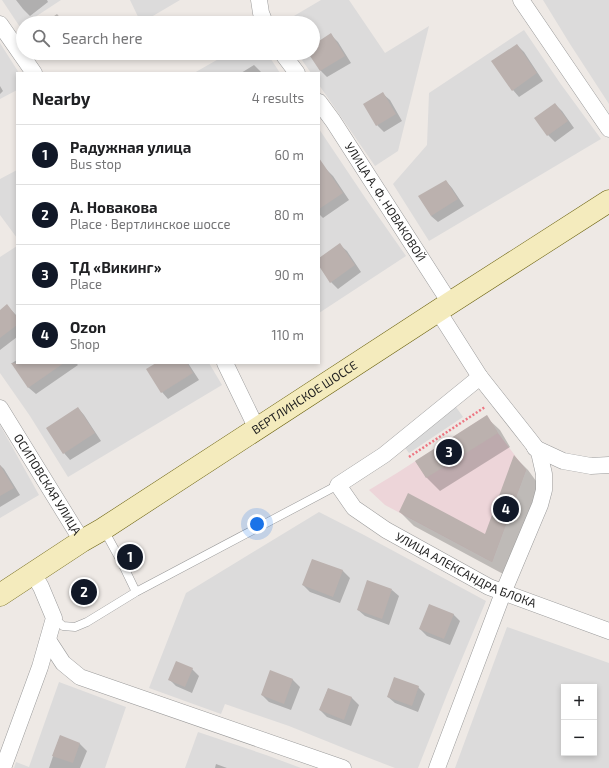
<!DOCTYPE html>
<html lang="en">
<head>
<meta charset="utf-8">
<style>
	:root { --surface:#fff; --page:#f6f6f6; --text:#202124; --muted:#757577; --line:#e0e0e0; --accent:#111827 }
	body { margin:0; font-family:"Exo 2",sans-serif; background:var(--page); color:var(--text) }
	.controls { position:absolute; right:12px; bottom:12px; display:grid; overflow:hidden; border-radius:0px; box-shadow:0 2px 6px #0003 }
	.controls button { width:36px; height:36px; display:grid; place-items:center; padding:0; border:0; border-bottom:1px solid var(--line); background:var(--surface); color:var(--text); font:20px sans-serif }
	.you { position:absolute; left:257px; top:524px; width:14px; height:14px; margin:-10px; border:3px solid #fff; border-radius:50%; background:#1a73e8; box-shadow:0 0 0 6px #1a73e833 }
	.badge { display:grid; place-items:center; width:26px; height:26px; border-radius:50%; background:var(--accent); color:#fff; font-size:13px; font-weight:700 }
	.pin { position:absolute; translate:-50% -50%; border:2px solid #fff; box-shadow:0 1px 4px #0006 }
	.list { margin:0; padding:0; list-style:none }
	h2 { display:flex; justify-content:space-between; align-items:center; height:52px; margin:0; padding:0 16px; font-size:17px }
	h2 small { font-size:13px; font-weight:400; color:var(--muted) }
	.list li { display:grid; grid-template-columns:26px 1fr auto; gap:12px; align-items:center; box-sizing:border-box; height:60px; padding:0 16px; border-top:1px solid var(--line) }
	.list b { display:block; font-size:15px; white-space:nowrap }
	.list p { margin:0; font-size:13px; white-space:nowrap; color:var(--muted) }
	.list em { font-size:13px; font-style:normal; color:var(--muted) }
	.icon { flex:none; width:22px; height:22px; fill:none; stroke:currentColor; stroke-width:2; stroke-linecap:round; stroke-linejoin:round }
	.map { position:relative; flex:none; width:609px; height:768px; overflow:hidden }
	.search { position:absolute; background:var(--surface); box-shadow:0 2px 6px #0003; left:16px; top:16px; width:304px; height:44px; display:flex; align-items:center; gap:10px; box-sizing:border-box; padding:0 14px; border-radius:22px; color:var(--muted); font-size:15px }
	.panel { position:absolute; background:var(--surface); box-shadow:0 2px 6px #0003; left:16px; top:72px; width:304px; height:292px; border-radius:0px }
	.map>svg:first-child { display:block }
	.residential { fill:#dcdbdb; fill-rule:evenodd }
	.commercial { fill:#edd5d9 }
	.parking { fill:#dadada }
	.shadow { fill:#0003 }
	.building { fill:#bbb1ae }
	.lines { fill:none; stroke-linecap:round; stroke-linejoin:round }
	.lane-casing { stroke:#9b9b9b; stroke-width:9 }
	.street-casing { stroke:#9b9b9b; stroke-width:17 }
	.secondary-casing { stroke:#6b620f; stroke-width:23 }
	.path { stroke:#ed7682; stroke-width:2.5; stroke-dasharray:2 2; stroke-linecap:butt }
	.lane { stroke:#fff; stroke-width:8 }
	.street { stroke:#fff; stroke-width:16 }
	.secondary { stroke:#f4ebbd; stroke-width:22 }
	.labels { text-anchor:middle; stroke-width:3; stroke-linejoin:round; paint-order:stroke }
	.street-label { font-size:12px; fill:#1e1e1e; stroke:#fff }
</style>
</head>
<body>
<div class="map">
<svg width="609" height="768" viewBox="0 0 609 768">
	<rect width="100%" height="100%" fill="#eee9e5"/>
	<!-- residential -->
	<path class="residential" d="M2 0H61L26 23H23V25L20 27Z
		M130 0H180L141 23Z
		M321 0H349L385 53 429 26 398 151 375 166 319 85V73H311L297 53H313V23H282Z
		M543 0H609V104L570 44Z
		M524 30 560 83 601 139 429 241 393 184 427 145 429 93Z
		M0 43 19 73H17V90L0 99Z
		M229 53H267L280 73H194Z
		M319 129 366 199 406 256 319 313Z
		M17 170V238L0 215V179Z
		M17 246V363H209L222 385 68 477 30 416 0 373V257Z
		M0 425 39 495 0 518Z
		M319 512 364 535 486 601 448 692 418 768H395L351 751 289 726 225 704 221 714 149 688 186 593Z
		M507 627 609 663V768H455ZM564 687H594V753H564Z
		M59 682 126 707 105 768H14L16 762 29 767Z
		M198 732 266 755 301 768H185Z"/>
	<!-- commercial -->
	<path class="commercial" d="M487 415 498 433 526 470 492 562 385 505 369 490 397 473Z"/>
	<!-- parking -->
	<path class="parking" d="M456 407 463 417 409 453 403 445Z"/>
	<!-- shadow -->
	<path class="shadow" d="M16 0H47L48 2 30 16 23 9Z
		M57 14 65 23H44Z
		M331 35 338 42 351 63 327 77 321 71 309 53H313V46Z
		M517 45 524 52 543 81 519 97 513 90Z
		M53 53H68L59 59Z
		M254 65 262 73H241Z
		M0 86 3 91 0 94Z
		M383 94 390 100 402 121 384 132 377 125Z
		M555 104 562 111 574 128 555 142 548 135Z
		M326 169 333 176 349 200 323 218 319 214V174Z
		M446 181 452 188 464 206 438 222 431 216Z
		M340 245 347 251 361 272 338 289 331 282 319 264V259Z
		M7 306 17 316V337L0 350V311Z
		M17 360V363H76L78 365 36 394 29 388 12 363Z
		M158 363H188L199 380 168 399 162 392Z
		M78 408 84 415 101 441 70 460 64 453Z
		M486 417 500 430 510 447 440 491 427 478 416 462Z
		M515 457 528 470 539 485 505 575 414 526 400 512 486 536Z
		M0 465 4 469 20 495 0 507Z
		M313 560 343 571 350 578 340 603 310 592 303 585Z
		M392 590 399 596 389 625 365 616 358 610Z
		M453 614 460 621 450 645 427 636 420 629Z
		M192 669 199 676 192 693 176 686 169 679Z
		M271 672 293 680 300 687 291 710 269 702 262 695Z
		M418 687 425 694 418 712 395 703 388 697Z
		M328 689 352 698 359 705 351 726 327 717 320 710Z
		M60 736 80 744 87 751 80 768H49Z
		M216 764 227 768H215Z"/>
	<!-- building -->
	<path class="building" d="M331 33 345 56 320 71 308 53H313V45Z
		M517 44 537 73 512 91 491 61Z
		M383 92 396 114 376 126 363 104Z
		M555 103 568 121 547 136 534 118Z
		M319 158 343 193 319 209Z
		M446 180 458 199 431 216 418 196Z
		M340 243 355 265 330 283 319 266V258Z
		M7 304 17 317V325L0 338V310Z
		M11 363H64L28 388Z
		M156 363H187L193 373 161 393 146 369Z
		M78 407 95 433 63 454 46 428Z
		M487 415 498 433 426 478 415 461Z
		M514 455 526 470 492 562 399 512 408 493 485 534Z
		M0 465 14 488 0 496Z
		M312 559 343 570 333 597 302 585Z
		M367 580 392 589 382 619 357 610Z
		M429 604 454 614 444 639 419 629Z
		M176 661 193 668 185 687 168 680Z
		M270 670 293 679 284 704 261 695Z
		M394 677 419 686 412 706 387 697Z
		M328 688 352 697 344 720 319 710Z
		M60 735 80 743 73 763 52 756Z"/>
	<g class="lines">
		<!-- lane casing -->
		<g class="lane-casing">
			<path id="lane" d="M104 530 122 563 136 592
				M54 618 63 626 75 627 87 622 136 592 338 485"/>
		</g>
		<!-- street casing -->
		<g class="street-casing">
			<g id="street">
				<path d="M259 0 261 13 265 23"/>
				<path d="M521 0 609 129"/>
				<path d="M0 24 34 73"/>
				<path d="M282 53 297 73"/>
				<path id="s1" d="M319 102 333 121 450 303"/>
				<path d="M225 363 257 429"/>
				<path id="s2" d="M480 377 384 455 338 485 354 508 386 530 489 587 609 631"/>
				<path id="s3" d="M0 408 82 541"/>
				<path d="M535 448 563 461 591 466 609 465"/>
				<path d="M48 640 63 663 80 677 343 768"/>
				<path d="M3 768 40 667 54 618 41 587 33 573"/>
				<path d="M437 768 503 593 540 505 544 490V474L539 452 529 439 480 377 438 311"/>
			</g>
		</g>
		<!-- secondary casing -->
		<g class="secondary-casing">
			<g id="secondary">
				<path id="s4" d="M0 595 82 541 103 529 450 303 609 201"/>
			</g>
		</g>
		<!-- path -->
		<path class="path" d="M409 457 485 407"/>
		<!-- lane -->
		<use href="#lane" class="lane"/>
		<!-- street -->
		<use href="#street" class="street"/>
		<!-- secondary -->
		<use href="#secondary" class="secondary"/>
	</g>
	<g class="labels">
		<!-- street labels -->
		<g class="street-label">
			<text dy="4" stroke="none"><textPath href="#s1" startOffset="120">УЛИЦА А. Ф. НОВАКОВОЙ</textPath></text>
			<text dy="4" stroke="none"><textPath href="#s4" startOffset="363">ВЕРТЛИНСКОЕ ШОССЕ</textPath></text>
			<text dy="4" stroke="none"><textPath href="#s3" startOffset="90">ОСИПОВСКАЯ УЛИЦА</textPath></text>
			<text dy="4" stroke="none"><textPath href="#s2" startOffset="335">УЛИЦА АЛЕКСАНДРА БЛОКА</textPath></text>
		</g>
	</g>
</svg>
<div class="controls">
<button>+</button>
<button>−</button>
</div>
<div class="you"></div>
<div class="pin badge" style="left:130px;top:557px">1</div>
<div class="pin badge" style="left:84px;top:592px">2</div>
<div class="pin badge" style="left:449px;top:452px">3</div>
<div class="pin badge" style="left:506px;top:509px">4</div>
<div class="search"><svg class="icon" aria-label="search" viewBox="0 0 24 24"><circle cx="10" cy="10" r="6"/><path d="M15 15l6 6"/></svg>Search here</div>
<section class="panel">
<h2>Nearby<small>4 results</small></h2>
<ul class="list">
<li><span class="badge">1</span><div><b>Радужная улица</b><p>Bus stop</p></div><em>60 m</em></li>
<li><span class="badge">2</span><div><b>А. Новакова</b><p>Place · Вертлинское шоссе</p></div><em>80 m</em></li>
<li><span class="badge">3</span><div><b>ТД «Викинг»</b><p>Place</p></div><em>90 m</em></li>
<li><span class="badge">4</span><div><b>Ozon</b><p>Shop</p></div><em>110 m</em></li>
</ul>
</section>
</div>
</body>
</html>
